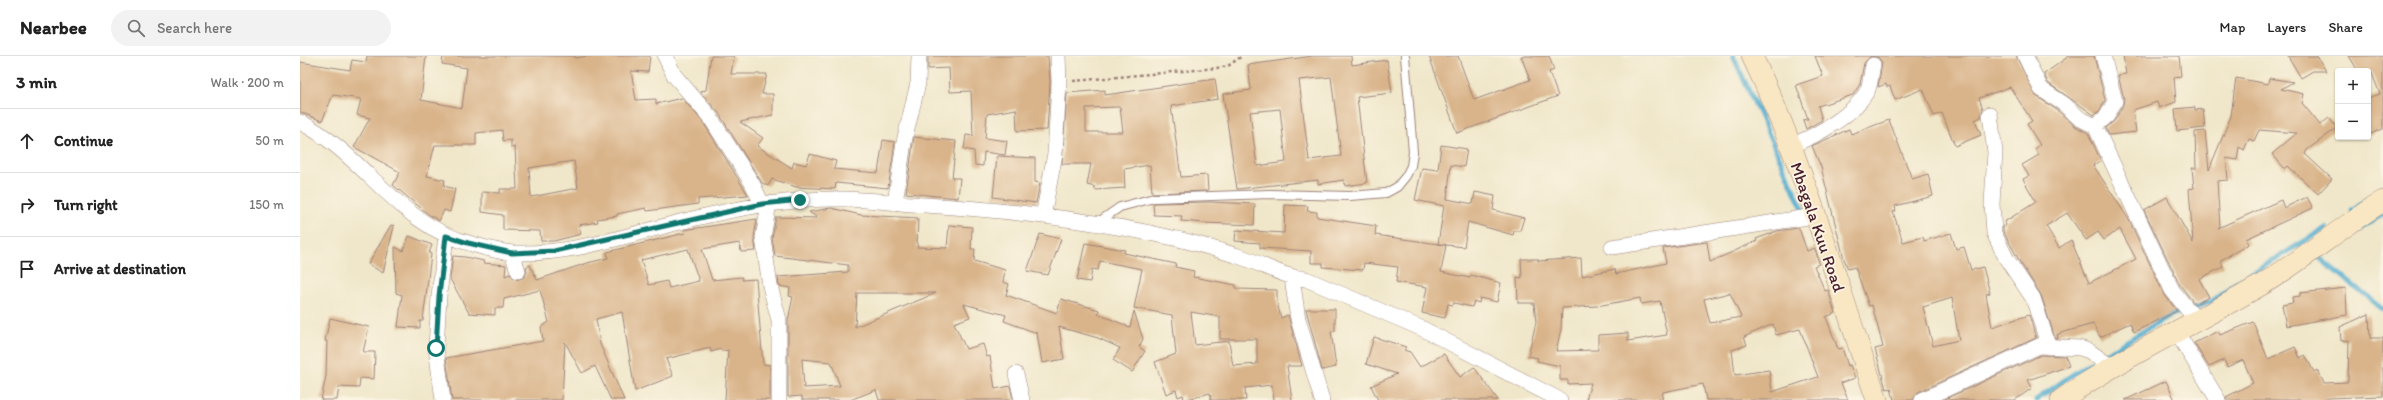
<!DOCTYPE html>
<html lang="en">
<head>
<meta charset="utf-8">
<style>
	:root { --surface:#fff; --page:#f2f2f2; --text:#222; --muted:#767676; --line:#e0e0e0 }
	body { margin:0; font-family:Itim,sans-serif; background:var(--page); color:var(--text) }
	.controls { position:absolute; right:12px; top:12px; display:grid; overflow:hidden; border-radius:4px; box-shadow:0 1px 3px #0004 }
	.controls button { width:36px; height:36px; display:grid; place-items:center; padding:0; border:0; border-bottom:1px solid var(--line); background:var(--surface); color:var(--text); font:20px sans-serif }
	.stop { position:absolute; width:12px; height:12px; margin:-9px; border:3px solid #0f766e; border-radius:50%; background:#fff }
	.stop.end { background:#0f766e; border-color:#fff; box-shadow:0 1px 4px #0008 }
	.list { margin:0; padding:0; list-style:none }
	h2 { display:flex; justify-content:space-between; align-items:center; height:52px; margin:0; padding:0 16px; font-size:17px }
	h2 small { font-size:13px; font-weight:400; color:var(--muted) }
	.list li { display:grid; grid-template-columns:26px 1fr auto; gap:12px; align-items:center; box-sizing:border-box; height:64px; padding:0 16px; border-top:1px solid var(--line) }
	.list b { display:block; font-size:15px; white-space:nowrap }
	.list em { font-size:13px; font-style:normal; color:var(--muted) }
	.icon { flex:none; width:22px; height:22px; fill:none; stroke:currentColor; stroke-width:2; stroke-linecap:round; stroke-linejoin:round }
	.map { position:relative; flex:none; width:2083px; height:344px; overflow:hidden }
	header { display:flex; align-items:center; gap:24px; box-sizing:border-box; height:56px; padding:0 20px; background:var(--surface); border-bottom:1px solid var(--line) }
	header strong { font-size:19px }
	nav { display:flex; gap:22px; margin-inline-start:auto; font-size:14px }
	.search { width:280px; height:36px; background:var(--page); display:flex; align-items:center; gap:10px; box-sizing:border-box; padding:0 14px; border-radius:22px; color:var(--muted); font-size:15px }
	main { display:flex }
	aside { flex:1; background:var(--surface) }
	.map>svg:first-child { display:block }
	.lines { fill:none; stroke-linecap:round; stroke-linejoin:round }
	.stream { stroke:#52add0; stroke-width:5 }
	.building { fill:#d9b48a; fill-rule:evenodd }
	.lane-casing { stroke:#9d837a; stroke-width:10 }
	.street-casing { stroke:#9d837a; stroke-width:16 }
	.secondary-casing { stroke:#9d837a; stroke-width:22 }
	.path { stroke:#9d837a; stroke-width:2.5; stroke-dasharray:3 3; stroke-linecap:butt }
	.lane { stroke:#fff; stroke-width:8 }
	.street { stroke:#fff; stroke-width:15 }
	.secondary { stroke:#f9e7c3; stroke-width:21 }
	.route { stroke:#0f766e; stroke-width:5 }
	.labels { text-anchor:middle; stroke-width:3.5; stroke-linejoin:round; paint-order:stroke }
	.street-label { font-size:17px; fill:#4a1f2b; stroke:#fcf5e5 }
</style>
</head>
<body>
<header>
<strong>Nearbee</strong>
<div class="search"><svg class="icon" aria-label="search" viewBox="0 0 24 24"><circle cx="10" cy="10" r="6"/><path d="M15 15l6 6"/></svg>Search here</div>
<nav><a>Map</a><a>Layers</a><a>Share</a></nav>
</header>
<main>
<aside>
<h2>3 min<small>Walk · 200 m</small></h2>
<ul class="list">
<li><svg class="icon" aria-label="ahead" viewBox="0 0 24 24"><path d="M12 20V5M6 11l6-6 6 6"/></svg><div><b>Continue</b></div><em>50 m</em></li>
<li><svg class="icon" aria-label="right" viewBox="0 0 24 24"><path d="M7 20v-9h11M14 6l5 5-5 5"/></svg><div><b>Turn right</b></div><em>150 m</em></li>
<li><svg class="icon" aria-label="arrive" viewBox="0 0 24 24"><path d="M6 21V4h12l-3 4 3 4H6"/></svg><div><b>Arrive at destination</b></div></li>
</ul>
</aside>
<div class="map">
<svg width="2083" height="344" viewBox="0 0 2083 344">
	<rect width="100%" height="100%" fill="#fcf5e5"/>
	<filter id="ink" filterUnits="userSpaceOnUse"><feTurbulence type="fractalNoise" baseFrequency=".025" numOctaves="2"/><feDisplacementMap in="SourceGraphic" scale="8" xChannelSelector="R" yChannelSelector="G"/><feConvolveMatrix kernelMatrix="1 2 1 2 8 2 1 2 1" color-interpolation-filters="sRGB"/></filter>
	<filter id="wash" filterUnits="userSpaceOnUse"><feTurbulence type="fractalNoise" baseFrequency=".012" numOctaves="4" result="noise"/><feDisplacementMap in="SourceGraphic" scale="16" xChannelSelector="R" yChannelSelector="G"/><feGaussianBlur stdDeviation="0.9" result="paint"/><feColorMatrix in="noise" values="0 0 0 0 0 0 0 0 0 0 0 0 0 0 0 0 0 1.4 0 .05"/><feComposite in="paint" operator="in"/></filter>
	<g filter="url(#wash)">
		<rect width="100%" height="100%" fill="#f0e7ca"/>
		<g class="lines">
			<!-- stream -->
			<path class="stream" d="M1433 0 1505 158
				M2052 154 2083 132
				M2054 177 2083 158
				M2017 200 2083 254
				M1736 344 1785 310 1873 258 1888 256 1914 244 1933 229 2026 172"/>
		</g>
		<g id="blocks">
			<!-- building -->
			<path class="building" d="M67 0H126L121 44 162 52 167 12 142 8 143 0H275V2L288 0H350L348 16 331 15 336 44 356 43V48L382 42 403 66 448 139 398 143V148L347 155 346 152 317 158V160L297 163 298 166 279 169 281 178 254 185H241L240 175 203 174V159L182 156V136L200 137V133H217L215 91 211 92V84L203 85 202 74 176 77V89H135L127 120 145 124 144 130 155 133 150 156 144 154 139 165 128 158 93 129 100 116 54 91 70 62 57 59 61 43 33 39 22 65 0 56V6L50 14 52 4 66 6ZM274 105 278 132 231 141 229 112Z
				M411 0H434L431 18H467L462 38H473V59L440 66 463 82 457 90 492 112 494 106 506 109 510 98 536 105 534 113 578 117 583 84 595 86 588 132 536 127 535 133 496 131 472 123 468 130 462 127 418 56 402 38 401 35 406 34Z
				M628 0H748L750 26 747 74 717 75 716 53 687 58 685 82 707 85 705 99 684 96 683 110 675 109 674 95 664 93 666 79 673 80 671 35 650 36 649 12 628 13Z
				M1013 0H1051L1052 9 1087 4 1092 37 1057 41 1067 127 1045 130 1044 124 1018 128V124L937 133 923 38 951 34 948 9ZM1031 21 1041 100 1009 104 999 24ZM980 53 986 106 957 110 950 56Z
				M1129 0H1158L1174 44 1230 24 1221 0H1249L1254 14 1249 16 1258 40 1157 77Z
				M1515 0H1716L1736 40 1758 55 1775 70 1788 77 1801 105 1793 109 1828 162 1864 238 1877 255 1834 276 1830 267 1800 281 1793 268 1761 277 1757 279 1758 282H1755L1741 239 1720 206 1703 175V171L1706 169 1704 166 1736 146 1723 123 1729 120 1722 109 1739 99 1735 93 1740 89 1727 68 1732 65 1710 31 1679 42 1683 53 1681 61 1675 64 1681 79 1655 90 1642 57 1634 60 1623 33 1595 44 1590 30 1587 31 1586 28 1578 31 1582 7 1579 2 1571 0 1564 7 1560 28 1553 39 1518 50 1522 64 1506 73 1503 64 1508 63 1496 29 1523 20ZM1767 157 1786 184 1798 176 1804 184 1820 173 1836 203 1789 227 1771 184 1759 192 1746 170Z
				M1769 0H1794L1805 44 1800 54 1794 59 1748 27 1744 18Z
				M1823 0H1879L1881 20 1874 21 1876 46 1859 52 1857 46 1833 54 1836 76 1809 79 1806 72 1815 64 1823 49 1824 43 1818 19 1826 18Z
				M1988 0H2017L2026 15H2013L2001 22Z
				M2049 0H2083V73L2068 79V42L2080 38 2071 15H2058Z
				M1936 22 1968 28 1969 22 1993 26 1981 33 2004 38 2002 47 2020 69 2029 62 2037 72 2007 94 2005 98 2032 123 2018 138 1988 110 1985 113 1972 98 1997 77 1959 74 1954 85 1949 83 1944 94 1939 91 1937 104 1926 102 1928 124 1917 125 1920 171 1918 172 1981 144 1984 152 2007 141 2013 152 1946 183 1949 188 1921 204 1923 211 1899 223 1909 241 1895 248 1880 229 1844 154 1867 141 1893 187 1889 133 1894 132 1892 112H1896L1895 76 1905 75 1909 114 1931 60Z
				M915 23 918 43 871 50 881 121 907 119 908 135 852 137 850 109 824 113 825 132 795 134V131L787 129 791 108H762L767 37 805 34V39ZM820 51 823 76H786V52Z
				M1895 51V54L1903 53 1905 72 1877 75 1875 53Z
				M1589 64 1612 123 1628 118 1633 140 1595 150 1596 155 1593 156 1603 186 1623 181 1624 185 1651 177 1656 193 1664 191 1671 214 1683 211 1690 237 1686 238 1692 271 1729 259 1736 282 1618 336 1613 344H1594L1591 332 1586 333 1575 293 1583 291 1572 249 1569 250 1555 211 1548 213 1544 203 1521 111 1512 90 1549 73 1551 78ZM1652 242 1659 284 1633 290 1623 251Z
				M614 81 656 85 652 122H660L658 142 606 137Z
				M1141 89 1167 93 1164 111 1151 109 1147 143 1173 148 1175 136 1195 140 1193 154 1224 162 1220 175H1214L1213 179 1168 166 1164 191 1138 188 1144 150 1115 144 1122 112 1138 114Z
				M697 100 735 102V126L740 127 736 147 693 141Z
				M909 146 955 148 954 169 904 167 881 165 882 160 854 159 853 148 855 147Z
				M985 149 1008 150 1007 155 1017 156V161L1076 170 1075 179 1146 189 1141 216 1170 222 1171 219 1201 227 1197 246 1180 242 1179 247 1174 245 1172 251 1154 247 1153 249 1148 248 1145 262 1122 257 1127 231 1096 226 1098 211 1064 207 1063 214 1023 211V207H1011V195L960 192V187L935 185 936 174 984 177Z
				M531 152 561 159 618 162 617 191 647 192 649 169 672 171 671 193H675L674 205 705 214 703 226 709 228 706 239 757 257 761 243 799 254 798 258 830 271 834 255 843 283 839 291 845 295 832 316 813 304 820 292 798 282 759 271 764 303 742 307 737 277 704 265 706 259 664 248 670 261 654 267 666 293 683 288 687 301 690 300 695 333 710 330 713 344H579L576 334 550 344H502V340L488 341V264L493 241 489 240 490 232 479 230 478 221 548 216V209L475 200 472 182 476 161 518 162 509 156ZM557 237H636L555 271ZM502 303 531 306 540 330 504 332Z
				M457 163 454 181 456 195 441 196 440 187 402 193 412 224 442 221V224L456 223 463 308 470 309V344H425L428 294 422 295 421 293 411 296 410 292 366 303 373 320 335 335 322 256 296 263 300 288 324 344H311L295 310 282 317 265 286 262 344H152L146 302 243 285 241 271 249 266 240 234 204 243 203 252H195V259L169 257 150 223 153 200 165 201 184 205 183 207 206 209 205 220 210 218 217 224 224 221 227 216 226 211 230 209 237 224 287 207 308 202 307 196 385 177 384 174ZM388 193 399 225 369 232 367 225 349 229 341 204Z
				M91 169 94 170 83 217 68 208Z
				M1499 172 1507 195 1514 192 1516 196 1519 208 1514 210 1525 235 1528 234 1535 257 1526 261 1538 293 1542 292 1548 310 1550 309 1555 322 1541 327 1548 344H1406L1403 328 1363 336 1362 344H1286L1291 327 1268 328V324H1260V310L1237 305 1238 302 1228 300 1236 266 1234 247H1218L1217 221 1222 222 1221 203H1238V205L1281 202 1282 220 1315 213 1316 218 1366 207 1363 192 1407 186 1410 206 1457 185 1456 183 1477 175ZM1430 237 1441 261 1410 267 1404 243ZM1340 242 1341 248 1360 245 1367 279 1328 285V277L1298 279V294L1256 295 1261 273 1262 252 1297 250ZM1473 268 1476 279 1500 273 1518 321 1472 336 1469 314 1435 319 1432 294 1447 289 1444 281Z
				M740 178 761 183 748 219 727 215Z
				M109 180 132 189 129 197 131 198 123 265H120V272L98 271 102 239 96 237 95 191 103 195Z
				M785 187 825 194 824 197 876 208 875 211 894 215 893 221 936 229V233L977 234V246L981 262 988 259 1002 310H987L992 344H974L972 329 945 332 946 344H911L910 337 884 344 883 339 878 341 876 334 866 338 855 306 876 298 872 259 834 252 842 213 800 205 798 214 792 213 790 226 777 224ZM891 256 920 261V283H957V308L933 310 929 285 895 289Z
				M2046 232 2047 259 1986 270 1982 249 1993 247 1992 241 2000 240V237Z
				M1006 253H1035V275H1031L1036 311 1022 314Z
				M2069 258 2070 282H2083V340L2029 342 2025 344H1927L1926 341 1953 327 1943 304 1927 311 1924 304 1909 311 1894 287 1918 275 1920 279 1953 266 1968 303 1995 291 2000 302 2005 299 2014 316 2017 314 2024 327 2048 326 2049 284 2041 285 2040 271Z
				M30 262 69 271 63 296H75L74 323 60 322 59 332 39 331 37 344H21L26 320 27 285H25Z
				M1074 281 1106 291 1104 294 1110 296 1120 311 1144 298 1160 321 1174 311 1198 344H1078L1071 330 1097 318 1066 308Z
				M1741 299 1765 300 1769 310 1728 324 1732 332 1715 344H1643Z
				M1866 325 1875 344H1825Z"/>
		</g>
	</g>
	<g filter="url(#ink)">
		<use href="#blocks" fill-opacity="0" stroke="#9d837a" stroke-width="1"/>
		<g class="lines">
			<!-- lane casing -->
			<g class="lane-casing">
				<path id="lane" d="M797 167 820 151 854 142 970 138 1050 140 1086 137 1097 131 1106 120 1111 110 1113 96 1105 0"/>
			</g>
			<!-- street casing -->
			<g class="street-casing">
				<path id="street" d="M365 0 374 19 410 61 452 127 462 148
					M1725 0 1741 33 1764 48 1779 62 1795 70 1872 234 1897 265
					M1690 58 1695 96 1692 148 1694 177 1706 202 1733 242 1749 291
					M0 66C64 98 98 170 172 188 185 192 200 196 214 197 274 199 334 177 392 163 443 151 492 142 545 143 572 144 599 147 625 149 705 154 785 163 864 180 889 185 916 193 941 201 963 208 983 221 1006 223L1123 273 1260 344
					M1795 70 1807 60 1815 45 1803 0
					M1490 90C1516 80 1556 58 1568 33 1571 26 1571 16 1573 9
					M469 147 463 182 470 230 479 264V344
					M595 147 604 86 618 27 619 0
					M743 160 755 98 759 26 758 0
					M1312 191 1515 160
					M212 197 218 215
					M992 222 998 263 1022 344
					M1876 275 1918 344
					M716 318 722 344
					M143 344 136 292 139 240 146 180
					M1622 344 1739 290 1780 292 1789 295 1813 312"/>
			</g>
			<!-- secondary casing -->
			<g class="secondary-casing">
				<path id="secondary" d="M1452 0C1505 109 1537 229 1577 344
					M1761 344C1824 300 1894 268 1961 229 2003 204 2041 171 2083 145"/>
			</g>
			<!-- path -->
			<path class="path" d="M773 25 917 12 928 10 942 0"/>
			<!-- lane -->
			<use href="#lane" class="lane"/>
			<!-- street -->
			<use href="#street" class="street"/>
			<!-- secondary -->
			<use href="#secondary" class="secondary"/>
		</g>
	</g>
	<g class="lines" filter="url(#ink)">
		<!-- route -->
		<path class="route" d="M136 292 139 240 146 180 168 187 212 197 254 195 462 148 500 144"/>
	</g>
	<g class="labels">
		<!-- street labels -->
		<g class="street-label">
			<text transform="translate(1518 171) rotate(71)" y="6">Mbagala Kuu Road</text>
		</g>
	</g>
</svg>
<div class="controls">
<button>+</button>
<button>−</button>
</div>
<div class="stop" style="left:136px;top:292px"></div>
<div class="stop end" style="left:500px;top:144px"></div>
</div>
</main>
</body>
</html>
